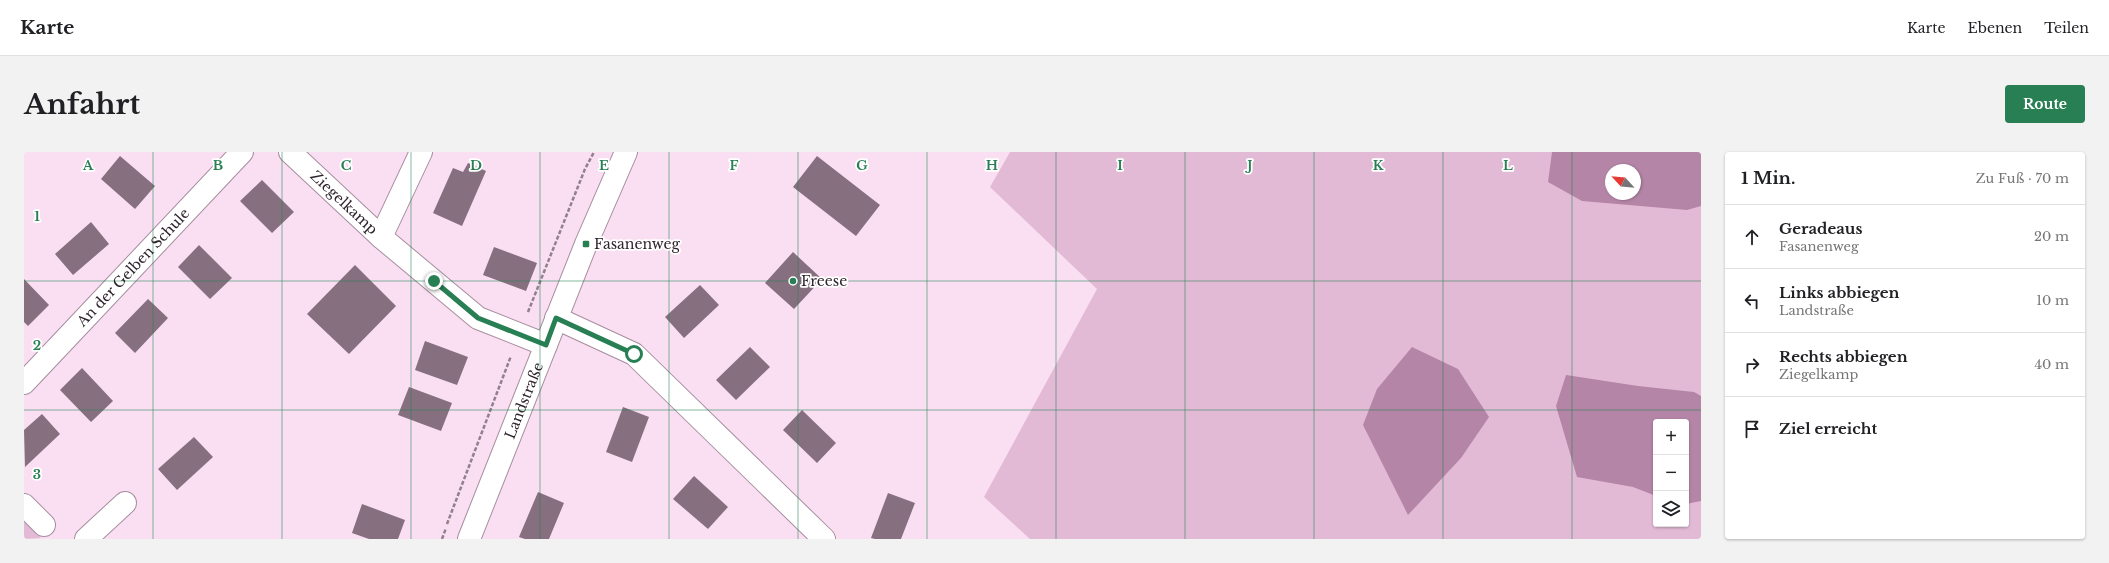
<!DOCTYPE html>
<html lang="de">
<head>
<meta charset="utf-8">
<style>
	:root { --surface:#fff; --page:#f2f2f2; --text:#202124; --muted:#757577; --line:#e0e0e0; --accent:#277f53 }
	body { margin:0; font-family:"Libre Baskerville",serif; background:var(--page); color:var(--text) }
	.controls { position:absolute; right:12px; bottom:12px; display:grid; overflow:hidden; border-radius:4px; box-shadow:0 1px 3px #0004 }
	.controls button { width:36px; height:36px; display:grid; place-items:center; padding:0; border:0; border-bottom:1px solid var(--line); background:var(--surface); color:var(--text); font:20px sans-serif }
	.compass { position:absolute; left:1581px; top:12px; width:36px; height:36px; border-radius:50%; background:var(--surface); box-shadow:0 1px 3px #0004; rotate:296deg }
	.stop { position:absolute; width:12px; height:12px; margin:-9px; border:3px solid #277f53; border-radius:50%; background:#fff }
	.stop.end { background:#277f53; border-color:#fff; box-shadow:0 1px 4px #0008 }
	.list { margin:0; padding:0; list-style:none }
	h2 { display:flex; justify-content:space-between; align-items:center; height:52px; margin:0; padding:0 16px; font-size:17px }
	h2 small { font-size:13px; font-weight:400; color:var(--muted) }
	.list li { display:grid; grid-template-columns:26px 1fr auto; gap:12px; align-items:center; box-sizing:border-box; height:64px; padding:0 16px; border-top:1px solid var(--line) }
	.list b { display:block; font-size:15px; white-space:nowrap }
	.list p { margin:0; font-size:13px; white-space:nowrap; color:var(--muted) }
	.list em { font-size:13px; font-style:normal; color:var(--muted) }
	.icon { flex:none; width:22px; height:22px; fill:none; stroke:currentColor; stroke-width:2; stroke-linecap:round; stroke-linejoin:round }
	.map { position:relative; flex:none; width:1677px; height:387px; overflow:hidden; border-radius:4px }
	header { display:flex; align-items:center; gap:24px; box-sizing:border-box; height:56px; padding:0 20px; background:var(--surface); border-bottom:1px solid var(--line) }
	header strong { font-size:19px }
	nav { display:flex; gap:22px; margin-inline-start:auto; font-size:14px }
	.intro { display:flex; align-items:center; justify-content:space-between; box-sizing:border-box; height:96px; padding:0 24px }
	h1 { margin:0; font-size:28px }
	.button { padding:10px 18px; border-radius:4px; background:var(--accent); color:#fff; font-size:14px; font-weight:700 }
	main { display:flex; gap:24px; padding:0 24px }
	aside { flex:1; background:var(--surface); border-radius:4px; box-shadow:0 1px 3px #0004 }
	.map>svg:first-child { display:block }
	.green { fill:#e3bad6; fill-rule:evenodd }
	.water { fill:#b485a6; fill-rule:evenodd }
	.building { fill:#866f7f }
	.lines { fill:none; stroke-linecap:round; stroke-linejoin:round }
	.minor-casing { stroke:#a68e9f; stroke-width:24 }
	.tertiary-casing { stroke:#a68e9f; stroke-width:24 }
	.path { stroke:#92808d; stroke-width:2.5; stroke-dasharray:4 2; stroke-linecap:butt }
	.minor { stroke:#fff; stroke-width:22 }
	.tertiary { stroke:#fff; stroke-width:22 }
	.route { stroke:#277f53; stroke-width:5 }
	.grid { fill:none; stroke:#277f53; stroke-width:1; stroke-opacity:0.55 }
	.poi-dot { fill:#277f53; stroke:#fff; stroke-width:1.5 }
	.labels { text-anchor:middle; stroke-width:3.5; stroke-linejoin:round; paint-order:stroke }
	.street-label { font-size:14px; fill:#2e242b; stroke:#fff }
	.poi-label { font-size:14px; fill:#2e242b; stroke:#fff; text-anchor:start }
	.grid-label { font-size:13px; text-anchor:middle; font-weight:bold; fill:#277f53; stroke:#fff; stroke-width:3.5; stroke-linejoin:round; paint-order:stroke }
</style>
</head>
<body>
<header>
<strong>Karte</strong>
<nav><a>Karte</a><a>Ebenen</a><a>Teilen</a></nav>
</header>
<div class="intro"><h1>Anfahrt</h1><a class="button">Route</a></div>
<main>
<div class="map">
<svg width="1677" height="387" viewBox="0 0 1677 387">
	<rect width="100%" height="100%" fill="#f9dff1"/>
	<!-- green -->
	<path class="green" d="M986 0H1677V387H1006L960 345 1073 137 966 35ZM1587 18H1611V42H1587ZM1632 270H1662V372H1632Z
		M0 370 17 386 0 387Z"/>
	<!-- water -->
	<path class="water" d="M1528 0H1677V54L1663 58 1558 49 1524 30ZM1587 18H1611V42H1587Z
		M1388 195 1434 217 1465 265 1437 306 1384 363 1339 273 1353 237Z
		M1542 223 1614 234 1670 240 1677 244V349L1662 352V270H1632V344L1609 335 1553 325 1532 254Z"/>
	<!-- building -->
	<path class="building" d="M96 4 131 34 111 57 77 27Z
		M793 4 856 53 832 84 769 35Z
		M444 11 462 19 438 74 409 61 429 16 439 20Z
		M238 28 270 60 248 81 216 49Z
		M67 70 85 92 49 123 31 102Z
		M175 93 208 126 186 147 154 115Z
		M470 95 513 111 502 139 459 123Z
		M769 100 798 127 770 157 741 131Z
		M331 113 372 154 325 202 283 162Z
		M0 127 25 153 4 174 0 170Z
		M676 133 695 153 660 186 641 165Z
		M124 147 144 166 111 201 91 181Z
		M401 189 444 205 433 233 391 218Z
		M726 195 746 215 712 248 692 228Z
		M58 216 89 249 67 270 36 238Z
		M385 235 428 251 417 279 374 263Z
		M599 255 625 265 608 310 582 300Z
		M778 258 812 291 793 311 759 278Z
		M18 262 36 282 1 315 0 278Z
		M170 285 189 305 153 338 134 317Z
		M670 324 704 355 684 377 649 347Z
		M514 340 540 351 525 387H501L495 385Z
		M864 341 891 351 877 387H851L847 386Z
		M338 352 381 368 374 387H345L328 381Z"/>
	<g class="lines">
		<!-- minor casing -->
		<g class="minor-casing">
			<g id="minor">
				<path id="s1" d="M266 0 357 85 454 166 522 193"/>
				<path d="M357 85 397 0"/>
				<path d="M532 166 610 202 800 387"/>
				<path id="s2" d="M0 231 218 0"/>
				<path d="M0 353 20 373"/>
				<path d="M62 387 101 351"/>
			</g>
		</g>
		<!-- tertiary casing -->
		<g class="tertiary-casing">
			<g id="tertiary">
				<path id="s3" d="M445 387 562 92 602 0"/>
			</g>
		</g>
		<!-- path -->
		<path class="path" d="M504 160 561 17 570 0
			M423 372 487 204
			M418 387 422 376"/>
		<!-- minor -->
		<use href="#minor" class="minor"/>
		<!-- tertiary -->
		<use href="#tertiary" class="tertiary"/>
	</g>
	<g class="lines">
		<!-- route -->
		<path class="route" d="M410 129 454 166 522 193 532 166 610 202"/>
	</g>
	<!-- grid -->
	<path class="grid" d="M129 0V387M258 0V387M387 0V387M516 0V387M645 0V387M774 0V387M903 0V387M1032 0V387M1161 0V387M1290 0V387M1419 0V387M1548 0V387M0 129H1677M0 258H1677"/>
	<!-- markers -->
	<g class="poi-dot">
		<rect x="558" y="88" width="8" height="8" rx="2"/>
		<circle cx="769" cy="129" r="4"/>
	</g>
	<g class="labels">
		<!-- street labels -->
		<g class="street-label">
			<text dy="5" stroke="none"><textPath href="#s1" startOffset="74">Ziegelkamp</textPath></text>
			<text dy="5" stroke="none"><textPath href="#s2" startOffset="159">An der Gelben Schule</textPath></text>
			<text dy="5" stroke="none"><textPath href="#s3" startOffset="149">Landstraße</textPath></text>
		</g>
		<!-- poi labels -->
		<g class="poi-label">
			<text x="570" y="97">Fasanenweg</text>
			<text x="777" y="134">Freese</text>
		</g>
	</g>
	<g class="grid-label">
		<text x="64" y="18">A</text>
		<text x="194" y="18">B</text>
		<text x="322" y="18">C</text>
		<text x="452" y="18">D</text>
		<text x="580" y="18">E</text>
		<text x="710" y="18">F</text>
		<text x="838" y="18">G</text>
		<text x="968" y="18">H</text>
		<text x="1096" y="18">I</text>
		<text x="1226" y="18">J</text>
		<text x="1354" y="18">K</text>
		<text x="1484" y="18">L</text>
		<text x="13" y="69">1</text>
		<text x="13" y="198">2</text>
		<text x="13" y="327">3</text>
	</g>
</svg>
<div class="controls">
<button>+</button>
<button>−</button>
<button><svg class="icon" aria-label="layers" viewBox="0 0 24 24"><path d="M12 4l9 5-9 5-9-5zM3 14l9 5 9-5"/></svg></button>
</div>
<svg class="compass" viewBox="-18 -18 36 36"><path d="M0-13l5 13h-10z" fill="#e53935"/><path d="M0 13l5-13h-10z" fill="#757577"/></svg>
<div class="stop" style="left:610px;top:202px"></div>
<div class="stop end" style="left:410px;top:129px"></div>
</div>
<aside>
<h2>1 Min.<small>Zu Fuß · 70 m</small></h2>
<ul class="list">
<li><svg class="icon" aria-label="ahead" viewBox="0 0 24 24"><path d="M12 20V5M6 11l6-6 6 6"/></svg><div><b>Geradeaus</b><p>Fasanenweg</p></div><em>20 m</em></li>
<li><svg class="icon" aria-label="left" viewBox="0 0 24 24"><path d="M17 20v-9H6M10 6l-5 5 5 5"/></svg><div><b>Links abbiegen</b><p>Landstraße</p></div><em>10 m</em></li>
<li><svg class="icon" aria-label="right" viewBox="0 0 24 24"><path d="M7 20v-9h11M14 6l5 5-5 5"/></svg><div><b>Rechts abbiegen</b><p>Ziegelkamp</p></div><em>40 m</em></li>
<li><svg class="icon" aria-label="arrive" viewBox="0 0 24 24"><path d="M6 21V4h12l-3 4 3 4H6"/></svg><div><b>Ziel erreicht</b></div></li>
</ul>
</aside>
</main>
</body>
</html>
